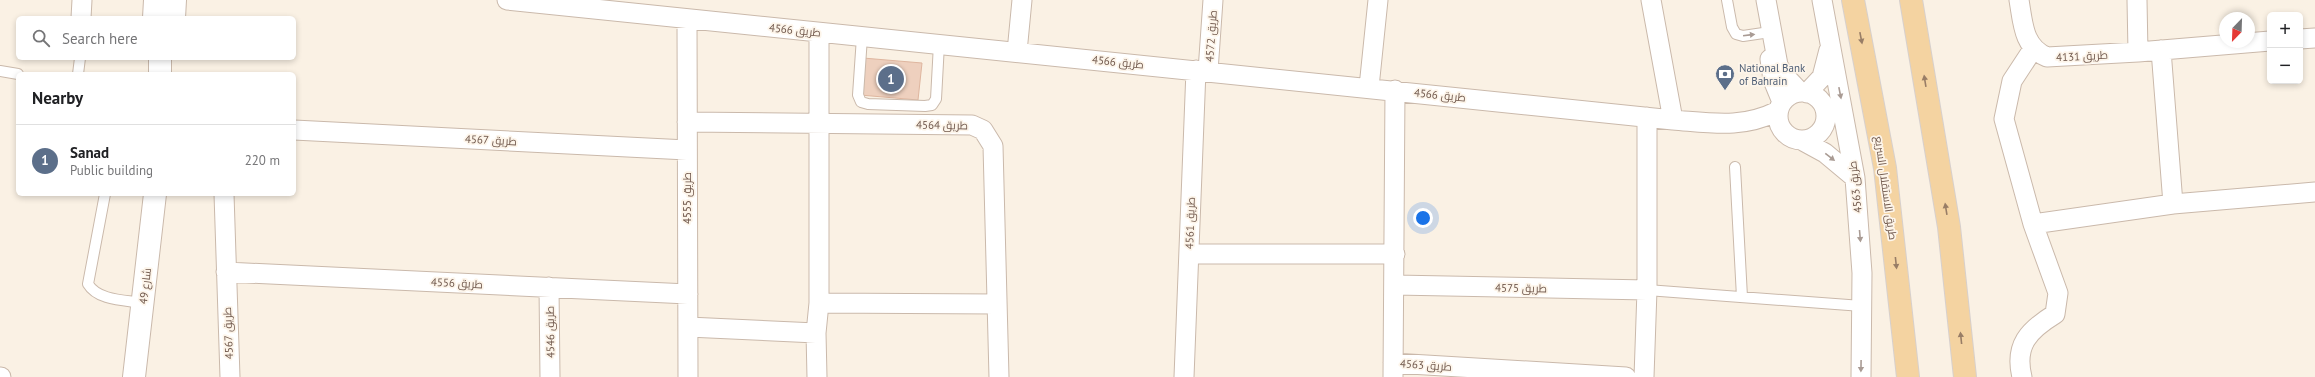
<!DOCTYPE html>
<html lang="en">
<head>
<meta charset="utf-8">
<style>
	:root { --surface:#fff; --page:#f2f2f2; --text:#202124; --muted:#757577; --line:#e0e0e0; --accent:#b45309 }
	body { margin:0; font-family:"PT Sans",Cairo,sans-serif; background:var(--page); color:var(--text) }
	.controls { position:absolute; right:12px; top:12px; display:grid; overflow:hidden; border-radius:6px; box-shadow:0 2px 6px #0003 }
	.controls button { width:36px; height:36px; display:grid; place-items:center; padding:0; border:0; border-bottom:1px solid var(--line); background:var(--surface); color:var(--text); font:20px sans-serif }
	.compass { position:absolute; left:2219px; top:12px; width:36px; height:36px; border-radius:50%; background:var(--surface); box-shadow:0 2px 6px #0003; rotate:203deg }
	.you { position:absolute; left:1423px; top:218px; width:14px; height:14px; margin:-10px; border:3px solid #fff; border-radius:50%; background:#1a73e8; box-shadow:0 0 0 6px #1a73e833 }
	.badge { display:grid; place-items:center; width:26px; height:26px; border-radius:50%; background:var(--accent); color:#fff; font-size:13px; font-weight:700 }
	.pin { position:absolute; translate:-50% -50%; border:2px solid #fff; box-shadow:0 1px 4px #0006 }
	.list { margin:0; padding:0; list-style:none }
	h2 { display:flex; justify-content:space-between; align-items:center; height:52px; margin:0; padding:0 16px; font-size:17px }
	h2 small { font-size:13px; font-weight:400; color:var(--muted) }
	.list li { display:grid; grid-template-columns:26px 1fr auto; gap:12px; align-items:center; box-sizing:border-box; height:72px; padding:0 16px; border-top:1px solid var(--line) }
	.list b { display:block; font-size:15px; white-space:nowrap }
	.list p { margin:0; font-size:13px; white-space:nowrap; color:var(--muted) }
	.list em { font-size:13px; font-style:normal; color:var(--muted) }
	.icon { flex:none; width:22px; height:22px; fill:none; stroke:currentColor; stroke-width:2; stroke-linecap:round; stroke-linejoin:round }
	.map { position:relative; flex:none; width:2315px; height:377px; overflow:hidden }
	.search { position:absolute; background:var(--surface); box-shadow:0 2px 6px #0003; left:16px; top:16px; width:280px; height:44px; display:flex; align-items:center; gap:10px; box-sizing:border-box; padding:0 14px; border-radius:6px; color:var(--muted); font-size:15px }
	.panel { position:absolute; background:var(--surface); box-shadow:0 2px 6px #0003; left:16px; top:72px; width:280px; height:124px; border-radius:6px }
	.map>svg:first-child { display:block }
	.building { fill:#eed0be; stroke:#dfb69f }
	.lines { fill:none; stroke-linecap:round; stroke-linejoin:round }
	.service-casing { stroke:#cab9ab; stroke-width:12 }
	.minor-casing { stroke:#cab9ab; stroke-width:21 }
	.tertiary-casing { stroke:#cab9ab; stroke-width:24 }
	.primary-casing { stroke:#d7d0cd; stroke-width:24 }
	.service { stroke:#fff; stroke-width:10 }
	.minor { stroke:#fff; stroke-width:19 }
	.tertiary { stroke:#fff; stroke-width:22 }
	.primary { stroke:#f4d3a1; stroke-width:22 }
	.oneway { fill:#a99b94 }
	.oneway2 { fill:#987d66 }
	.labels { text-anchor:middle; stroke-width:3.5; stroke-linejoin:round; paint-order:stroke }
	.street-label { font-size:11px; fill:#70584c; stroke:#fdf5ea }
	.service-label { font-size:11px; fill:#4e5e75; stroke:#fdf5ea; text-anchor:start }
</style>
</head>
<body>
<div class="map">
<svg width="2315" height="377" viewBox="0 0 2315 377">
	<rect width="100%" height="100%" fill="#faf1e4"/>
	<!-- building -->
	<path class="building" d="M863 58 922 63 918 100 860 95Z"/>
	<g class="lines">
		<!-- service casing -->
		<g class="service-casing">
			<path id="service" d="M1727 0 1732 27 1736 34 1743 36 1770 32
				M862 37 858 95 861 102 868 104 925 106 932 105 936 99 939 44
				M0 71 18 74
				M78 74 80 58
				M1735 167 1742 297
				M105 194 88 284C98 301 126 300 143 303
				M1647 290 1862 306"/>
		</g>
		<!-- minor casing -->
		<g class="minor-casing">
			<path id="minor" d="M507 0 1673 120C1712 123 1742 129 1778 111
				M1651 0 1673 120
				M1766 0 1778 65 1783 74 1800 92
				M1822 0 1855 178 1862 273 1861 377
				M2019 0C2023 23 2023 47 2047 57L2138 52 2270 41
				M2137 0 2138 52
				M81 18 82 0
				M687 20 688 377
				M2300 39 2315 38
				M2161 50 2173 204
				M1017 52 1022 0
				M1770 59 1773 80 1782 102
				M1208 71 1213 0
				M1369 87 1378 0
				M1778 116a24 24 0 1 1 48 0a24 24 0 1 1-48 0Z
				M1807 93 1822 77 1829 50
				M687 122 972 125 983 130 993 146 999 377
				M294 130 687 150
				M1803 141 1825 153 1855 178
				M224 194 230 377
				M2033 224 2173 204 2315 192
				M1189 254H1395
				M226 272 688 294
				M1395 285 1647 290
				M549 287 550 377
				M819 303 997 304
				M688 327 816 333
				M1393 363 1626 377
				M0 377H1
				M817 377 816 333 819 303V33
				M1184 377 1196 70
				M1393 377 1395 90
				M1644 377 1647 290V117
				M2022 377C2014 345 2029 330 2055 314L2058 293 2033 224 2004 119 2012 81 2033 49"/>
		</g>
		<!-- tertiary casing -->
		<g class="tertiary-casing">
			<path id="tertiary" d="M154 18 155 0
				M174 18 175 0
				M160 58V74
				M134 377 155 194"/>
		</g>
		<!-- primary casing -->
		<g class="primary-casing">
			<path id="primary" d="M1853 0 1885 168 1908 377
				M1911 0 1949 227 1965 377"/>
		</g>
		<!-- service -->
		<use href="#service" class="service"/>
		<!-- minor -->
		<use href="#minor" class="minor"/>
		<!-- tertiary -->
		<use href="#tertiary" class="tertiary"/>
		<!-- primary -->
		<use href="#primary" class="primary"/>
	</g>
	<!-- one-way arrows -->
	<defs><path id="oneway-solid" d="M-6-.8H1V-3.2L6.5 0L1 3.2V.8H-6Z"/></defs>
	<g class="oneway">
		<use href="#oneway-solid" transform="translate(1749 35) rotate(-7)"/>
		<use href="#oneway-solid" transform="translate(1840 93) rotate(79)"/>
		<use href="#oneway-solid" transform="translate(1830 157) rotate(38)"/>
		<use href="#oneway-solid" transform="translate(1860 236) rotate(85)"/>
		<use href="#oneway-solid" transform="translate(1861 366) rotate(91)"/>
	</g>
	<g class="oneway2">
		<use href="#oneway-solid" transform="translate(1861 38) rotate(79)"/>
		<use href="#oneway-solid" transform="translate(1925 81) rotate(-99)"/>
		<use href="#oneway-solid" transform="translate(1946 209) rotate(-99)"/>
		<use href="#oneway-solid" transform="translate(1896 263) rotate(84)"/>
		<use href="#oneway-solid" transform="translate(1961 338) rotate(-96)"/>
	</g>
	<!-- icons -->
	<defs>
		<g id="bank-pin" transform="scale(1)"><path d="M0 17L-7.5 6A9.5 9.5 0 1 1 7.5 6Z" fill="#5c6f8a" stroke="#fdf5ea"/><path d="M-6-4H6V4H-6ZM0-2.3a2.3 2.3 0 1 0 0 4.6a2.3 2.3 0 1 0 0-4.6Z" fill="#fff"/></g>
	</defs>
	<g fill-rule="evenodd">
		<use href="#bank-pin" x="1725" y="74"/>
	</g>
	<g class="labels">
		<!-- street labels -->
		<g class="street-label">
			<text transform="translate(795 30) rotate(6)" y="4">طريق 4566</text>
			<text transform="translate(1211 36) rotate(-86)" y="4">طريق 4572</text>
			<text transform="translate(2082 56) rotate(-3)" y="4">طريق 4131</text>
			<text transform="translate(1118 62) rotate(6)" y="4">طريق 4566</text>
			<text transform="translate(1440 95) rotate(6)" y="4">طريق 4566</text>
			<text transform="translate(942 125) rotate(1)" y="4">طريق 4564</text>
			<text transform="translate(491 140) rotate(3)" y="4">طريق 4567</text>
			<text transform="translate(1855 187) rotate(-96)" y="4">طريق 4563</text>
			<text transform="translate(1886 188) rotate(82)" y="4">طريق الاستقلال السريع</text>
			<text transform="translate(687 198) rotate(-90)" y="4">طريق 4555</text>
			<text transform="translate(1190 223) rotate(-88)" y="4">طريق 4561</text>
			<text transform="translate(457 283) rotate(3)" y="4">طريق 4556</text>
			<text transform="translate(145 286) rotate(-83)" y="4">شارع 49</text>
			<text transform="translate(1521 288) rotate(1)" y="4">طريق 4575</text>
			<text transform="translate(550 332) rotate(-91)" y="4">طريق 4546</text>
			<text transform="translate(228 333) rotate(-92)" y="4">طريق 4567</text>
			<text transform="translate(1426 365) rotate(4)" y="4">طريق 4563</text>
		</g>
		<!-- service labels -->
		<g class="service-label">
			<text x="1739" y="72">National Bank<tspan x="1739" dy="13">of Bahrain</tspan></text>
		</g>
	</g>
</svg>
<div class="controls">
<button>+</button>
<button>−</button>
</div>
<svg class="compass" viewBox="-18 -18 36 36"><path d="M0-13l5 13h-10z" fill="#e53935"/><path d="M0 13l5-13h-10z" fill="#757577"/></svg>
<div class="you"></div>
<div class="pin badge" style="left:891px;top:79px;background:#5c6f8a">1</div>
<div class="search"><svg class="icon" aria-label="search" viewBox="0 0 24 24"><circle cx="10" cy="10" r="6"/><path d="M15 15l6 6"/></svg>Search here</div>
<section class="panel">
<h2>Nearby<small></small></h2>
<ul class="list">
<li><span class="badge" style="background:#5c6f8a">1</span><div><b>Sanad</b><p>Public building</p></div><em>220 m</em></li>
</ul>
</section>
</div>
</body>
</html>
